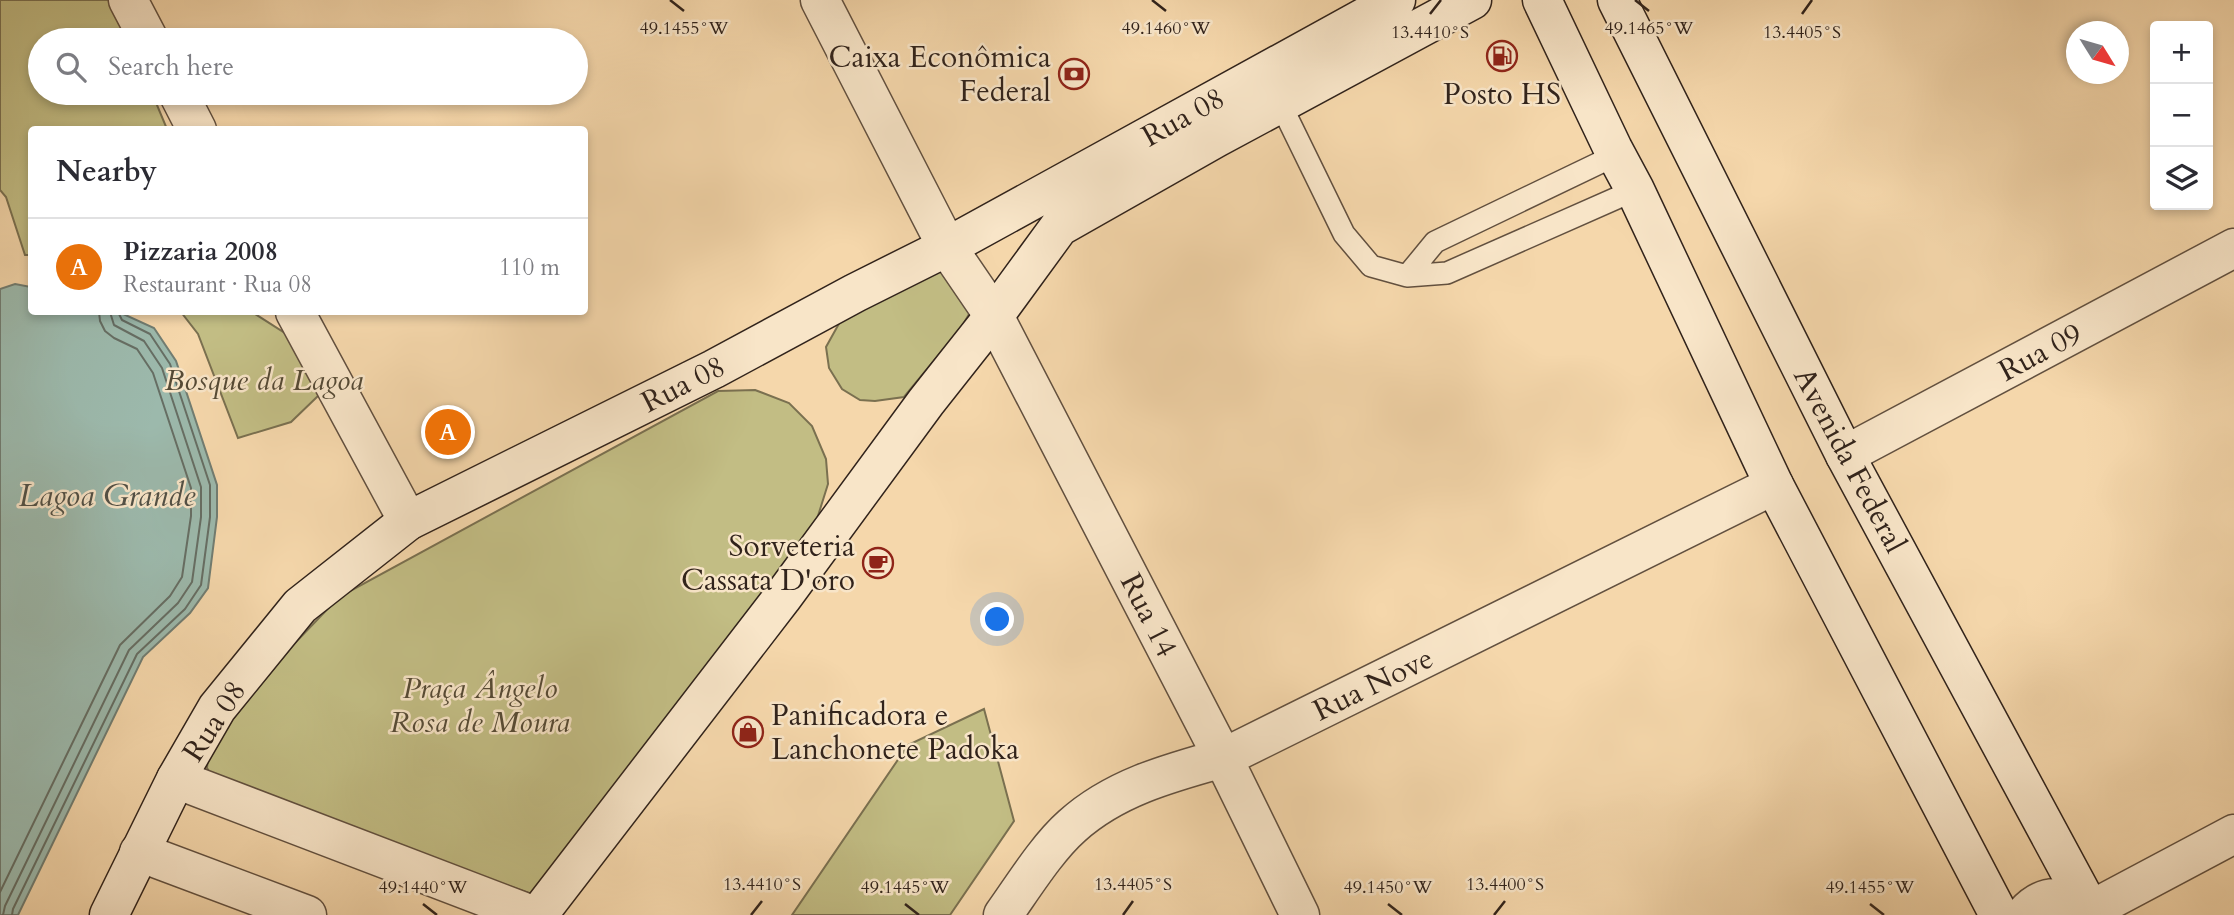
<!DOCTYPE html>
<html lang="en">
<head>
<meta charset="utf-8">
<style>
	:root { --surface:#fff; --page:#f7f7f7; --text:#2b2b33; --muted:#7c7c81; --line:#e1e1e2; --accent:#8f2418 }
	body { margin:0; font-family:Cardo,serif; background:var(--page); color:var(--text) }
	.controls { position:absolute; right:21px; top:21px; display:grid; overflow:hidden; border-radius:7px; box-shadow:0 4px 10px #0003 }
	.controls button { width:63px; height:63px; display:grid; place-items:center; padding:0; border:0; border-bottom:2px solid var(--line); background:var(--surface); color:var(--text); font:35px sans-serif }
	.compass { position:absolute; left:2066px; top:21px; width:63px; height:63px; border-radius:50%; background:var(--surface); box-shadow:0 4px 10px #0003; rotate:127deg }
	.you { position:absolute; left:998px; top:620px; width:24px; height:24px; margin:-18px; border:5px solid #fff; border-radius:50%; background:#1a73e8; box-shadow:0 0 0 10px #1a73e833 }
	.badge { display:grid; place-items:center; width:46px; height:46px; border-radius:50%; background:var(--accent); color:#fff; font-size:23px; font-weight:700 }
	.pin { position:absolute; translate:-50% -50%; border:4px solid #fff; box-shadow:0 2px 7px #0006 }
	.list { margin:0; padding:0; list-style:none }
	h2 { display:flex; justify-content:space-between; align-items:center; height:91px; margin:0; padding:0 28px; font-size:30px }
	h2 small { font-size:23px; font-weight:400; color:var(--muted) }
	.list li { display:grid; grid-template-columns:46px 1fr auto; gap:21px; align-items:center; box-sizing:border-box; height:98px; padding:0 28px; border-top:2px solid var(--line) }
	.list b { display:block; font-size:26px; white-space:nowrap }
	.list p { margin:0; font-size:23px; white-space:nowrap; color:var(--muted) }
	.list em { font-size:23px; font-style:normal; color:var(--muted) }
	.icon { flex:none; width:38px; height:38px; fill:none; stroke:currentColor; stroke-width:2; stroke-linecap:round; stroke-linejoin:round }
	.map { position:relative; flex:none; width:2234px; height:915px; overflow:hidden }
	.search { position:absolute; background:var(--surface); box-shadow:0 4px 10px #0003; left:28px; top:28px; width:560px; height:77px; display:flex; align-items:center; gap:18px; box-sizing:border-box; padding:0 24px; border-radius:38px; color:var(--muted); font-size:26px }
	.panel { position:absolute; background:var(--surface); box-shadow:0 4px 10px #0003; left:28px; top:126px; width:560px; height:189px; border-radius:7px }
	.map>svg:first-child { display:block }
	.green { fill:#c2bd84; stroke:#7a7050; stroke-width:2 }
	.water { fill:#9cb9ac; stroke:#717d72; stroke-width:2 }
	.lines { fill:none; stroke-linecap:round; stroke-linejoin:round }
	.shore { stroke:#666e64; stroke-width:2 }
	.lane-casing { stroke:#62503f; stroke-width:24 }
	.street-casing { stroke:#62503f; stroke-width:41 }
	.secondary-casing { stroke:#31231b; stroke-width:41 }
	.lane { stroke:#f8e5c8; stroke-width:21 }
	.street { stroke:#f8e5c8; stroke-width:38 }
	.secondary { stroke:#f8e5c8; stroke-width:38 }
	.ticks { fill:none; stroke:#31231b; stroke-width:2.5 }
	.labels { text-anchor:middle; stroke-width:5; stroke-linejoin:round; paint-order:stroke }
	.poi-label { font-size:30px; fill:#31231b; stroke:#f8e5c8; text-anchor:end }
	.street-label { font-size:30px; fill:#31231b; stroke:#f8e5c8 }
	.park-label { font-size:30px; font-style:italic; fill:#554a35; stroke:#f8e5c8 }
	.water-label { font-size:32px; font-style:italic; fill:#515046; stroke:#f8e5c8 }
	.ticks-label { font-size:18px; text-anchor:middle; fill:#31231b; stroke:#f8e5c8; stroke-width:5; stroke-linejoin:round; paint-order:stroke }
</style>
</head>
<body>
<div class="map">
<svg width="2234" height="915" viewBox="0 0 2234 915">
	<rect width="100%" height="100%" fill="#f5d7ab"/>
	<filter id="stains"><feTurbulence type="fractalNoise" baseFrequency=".00286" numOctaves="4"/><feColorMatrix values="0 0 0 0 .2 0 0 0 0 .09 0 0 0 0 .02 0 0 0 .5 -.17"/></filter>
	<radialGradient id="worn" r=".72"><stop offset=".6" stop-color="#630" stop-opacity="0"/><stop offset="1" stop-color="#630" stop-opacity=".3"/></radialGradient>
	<!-- green -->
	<path class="green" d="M0 0H110L130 40H40V93H152L167 129 32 130 31 255H25L6 197 0 190Z
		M940 269 972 309 961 328 904 397 875 401 860 400 842 389 829 368 826 347 841 320Z
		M181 312H252L291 337 319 395 291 422 238 438 198 334Z
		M755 390 789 403 812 426 826 459 828 484 817 519 537 896 215 781 207 768 209 748 294 644 339 597 718 391Z
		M984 709 1014 821 950 915H792L908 745Z"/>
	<!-- water -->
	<path class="water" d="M15 284 31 287 32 312H119L154 328 176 361 217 485V517L208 588 190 613 143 657 18 915H0V289Z"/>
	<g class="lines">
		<!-- shore -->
		<path class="shore" d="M0 892 120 645 170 596 182 577 191 516V488L153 373 137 349 114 338 105 331 100 321 99 312
			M3 915 5 906 129 650 178 603 192 582 201 517V487L162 368 144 341 114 325 110 312
			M12 915 13 909 137 654 185 609 201 585 210 517V485L170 364 150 334 122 320 118 312"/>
		<!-- lane casing -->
		<g class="lane-casing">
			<path id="lane" d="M1280 103 1344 234 1371 266 1407 276 1447 273 1635 190
				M1407 276 1435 242 1616 155"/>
		</g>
		<!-- street casing -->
		<g class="street-casing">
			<path id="street" d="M128 0 149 40
				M820 0 947 247 994 316 1223 758 1300 915
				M178 93 197 130
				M295 312 408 521
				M1845 455 2234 248
				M176 779 532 915
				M139 852 307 915
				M1003 915C1023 887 1047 848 1072 826 1114 788 1169 773 1223 758L1774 485
				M2024 915C2046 890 2064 897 2091 910
				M2089 915 2091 910 2234 834"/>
		</g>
		<!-- secondary casing -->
		<g class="secondary-casing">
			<path id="secondary" d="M1542 0 1613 149 1635 190 1774 485 1999 915
				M1617 0 1845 455 2093 915
				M109 915 176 779 217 708 300 606 408 521 714 369 855 293 947 247 1396 0
				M538 915 782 598 926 402 994 316 1059 227 1216 138 1472 0"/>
		</g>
		<!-- lane -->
		<use href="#lane" class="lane"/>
		<!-- street -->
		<use href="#street" class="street"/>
		<!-- secondary -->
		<use href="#secondary" class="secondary"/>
	</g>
	<!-- ticks -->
	<path class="ticks" d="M670 0 684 11M1152 0 1166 11M1635 0 1649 11M1430 14 1441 0M1802 14 1812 0M423 904 437 915M905 904 919 915M1388 904 1402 915M1870 904 1884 915M751 915 762 901M1123 915 1133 901M1494 915 1505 901"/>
	<!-- icons -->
	<defs>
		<g id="fuel-ring" transform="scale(1.575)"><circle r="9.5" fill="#f8e5c8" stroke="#8f2418" stroke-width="1.5"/><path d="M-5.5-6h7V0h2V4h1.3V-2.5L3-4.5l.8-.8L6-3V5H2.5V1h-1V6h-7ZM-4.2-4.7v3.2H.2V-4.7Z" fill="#8f2418"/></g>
		<g id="bank-ring" transform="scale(1.575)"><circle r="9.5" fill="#f8e5c8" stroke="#8f2418" stroke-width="1.5"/><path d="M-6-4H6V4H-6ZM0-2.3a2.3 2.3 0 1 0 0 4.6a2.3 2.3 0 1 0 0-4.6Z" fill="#8f2418"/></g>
		<g id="cafe-ring" transform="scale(1.575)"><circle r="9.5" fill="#f8e5c8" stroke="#8f2418" stroke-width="1.5"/><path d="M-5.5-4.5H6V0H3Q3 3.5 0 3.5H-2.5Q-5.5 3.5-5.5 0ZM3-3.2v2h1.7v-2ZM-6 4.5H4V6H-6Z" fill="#8f2418"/></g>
		<g id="shop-ring" transform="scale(1.575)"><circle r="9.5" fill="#f8e5c8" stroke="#8f2418" stroke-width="1.5"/><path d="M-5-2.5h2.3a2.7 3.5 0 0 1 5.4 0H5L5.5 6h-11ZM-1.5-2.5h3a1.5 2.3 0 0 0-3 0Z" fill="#8f2418"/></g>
	</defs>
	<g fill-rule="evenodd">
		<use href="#fuel-ring" x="1502" y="56"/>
		<use href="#bank-ring" x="1074" y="74"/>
		<use href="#cafe-ring" x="878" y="563"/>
		<use href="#shop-ring" x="748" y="732"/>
	</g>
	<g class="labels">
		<!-- poi labels -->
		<g class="poi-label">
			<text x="1051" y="67">Caixa Econômica<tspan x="1051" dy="34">Federal</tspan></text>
			<text x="1502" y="104" text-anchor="middle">Posto HS</text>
			<text x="855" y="556">Sorveteria<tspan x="855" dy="34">Cassata D'oro</tspan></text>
			<text x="771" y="725" text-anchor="start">Panificadora e<tspan x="771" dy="34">Lanchonete Padoka</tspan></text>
		</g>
		<!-- street labels -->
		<g class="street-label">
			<text transform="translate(1183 117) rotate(-29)" y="10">Rua 08</text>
			<text transform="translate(2040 352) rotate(-28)" y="10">Rua 09</text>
			<text transform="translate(683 384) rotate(-27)" y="10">Rua 08</text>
			<text transform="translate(1850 460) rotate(62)" y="10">Avenida Federal</text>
			<text transform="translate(1149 615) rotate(63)" y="10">Rua 14</text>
			<text transform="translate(1373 684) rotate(-26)" y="10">Rua Nove</text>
			<text transform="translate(214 721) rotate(-57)" y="10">Rua 08</text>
		</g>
		<!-- park labels -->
		<g class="park-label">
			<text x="264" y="390">Bosque da Lagoa</text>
			<text x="480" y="698">Praça Ângelo<tspan x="480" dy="34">Rosa de Moura</tspan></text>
		</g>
		<!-- water labels -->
		<g class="water-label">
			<text x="107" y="506">Lagoa Grande</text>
		</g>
	</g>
	<g class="ticks-label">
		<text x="684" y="34">49.1455°W</text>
		<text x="1166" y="34">49.1460°W</text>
		<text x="1649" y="34">49.1465°W</text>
		<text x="1430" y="38">13.4410°S</text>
		<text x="1802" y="38">13.4405°S</text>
		<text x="762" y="890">13.4410°S</text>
		<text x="1133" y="890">13.4405°S</text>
		<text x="1505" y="890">13.4400°S</text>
		<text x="423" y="893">49.1440°W</text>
		<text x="905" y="893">49.1445°W</text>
		<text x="1388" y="893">49.1450°W</text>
		<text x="1870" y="893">49.1455°W</text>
	</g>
	<rect width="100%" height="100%" filter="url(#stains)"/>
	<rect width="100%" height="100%" fill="url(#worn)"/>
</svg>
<div class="controls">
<button>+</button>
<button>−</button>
<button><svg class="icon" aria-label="layers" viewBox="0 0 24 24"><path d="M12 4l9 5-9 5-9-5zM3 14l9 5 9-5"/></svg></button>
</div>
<svg class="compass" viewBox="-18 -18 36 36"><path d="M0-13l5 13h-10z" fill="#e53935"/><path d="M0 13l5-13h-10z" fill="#7c7c81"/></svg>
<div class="you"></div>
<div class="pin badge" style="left:448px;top:432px;background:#e8710a">A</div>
<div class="search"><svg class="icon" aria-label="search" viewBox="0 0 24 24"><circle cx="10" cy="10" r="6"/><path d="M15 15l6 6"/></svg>Search here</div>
<section class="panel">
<h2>Nearby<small></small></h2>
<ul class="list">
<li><span class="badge" style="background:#e8710a">A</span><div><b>Pizzaria 2008</b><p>Restaurant · Rua 08</p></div><em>110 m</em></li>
</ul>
</section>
</div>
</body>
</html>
